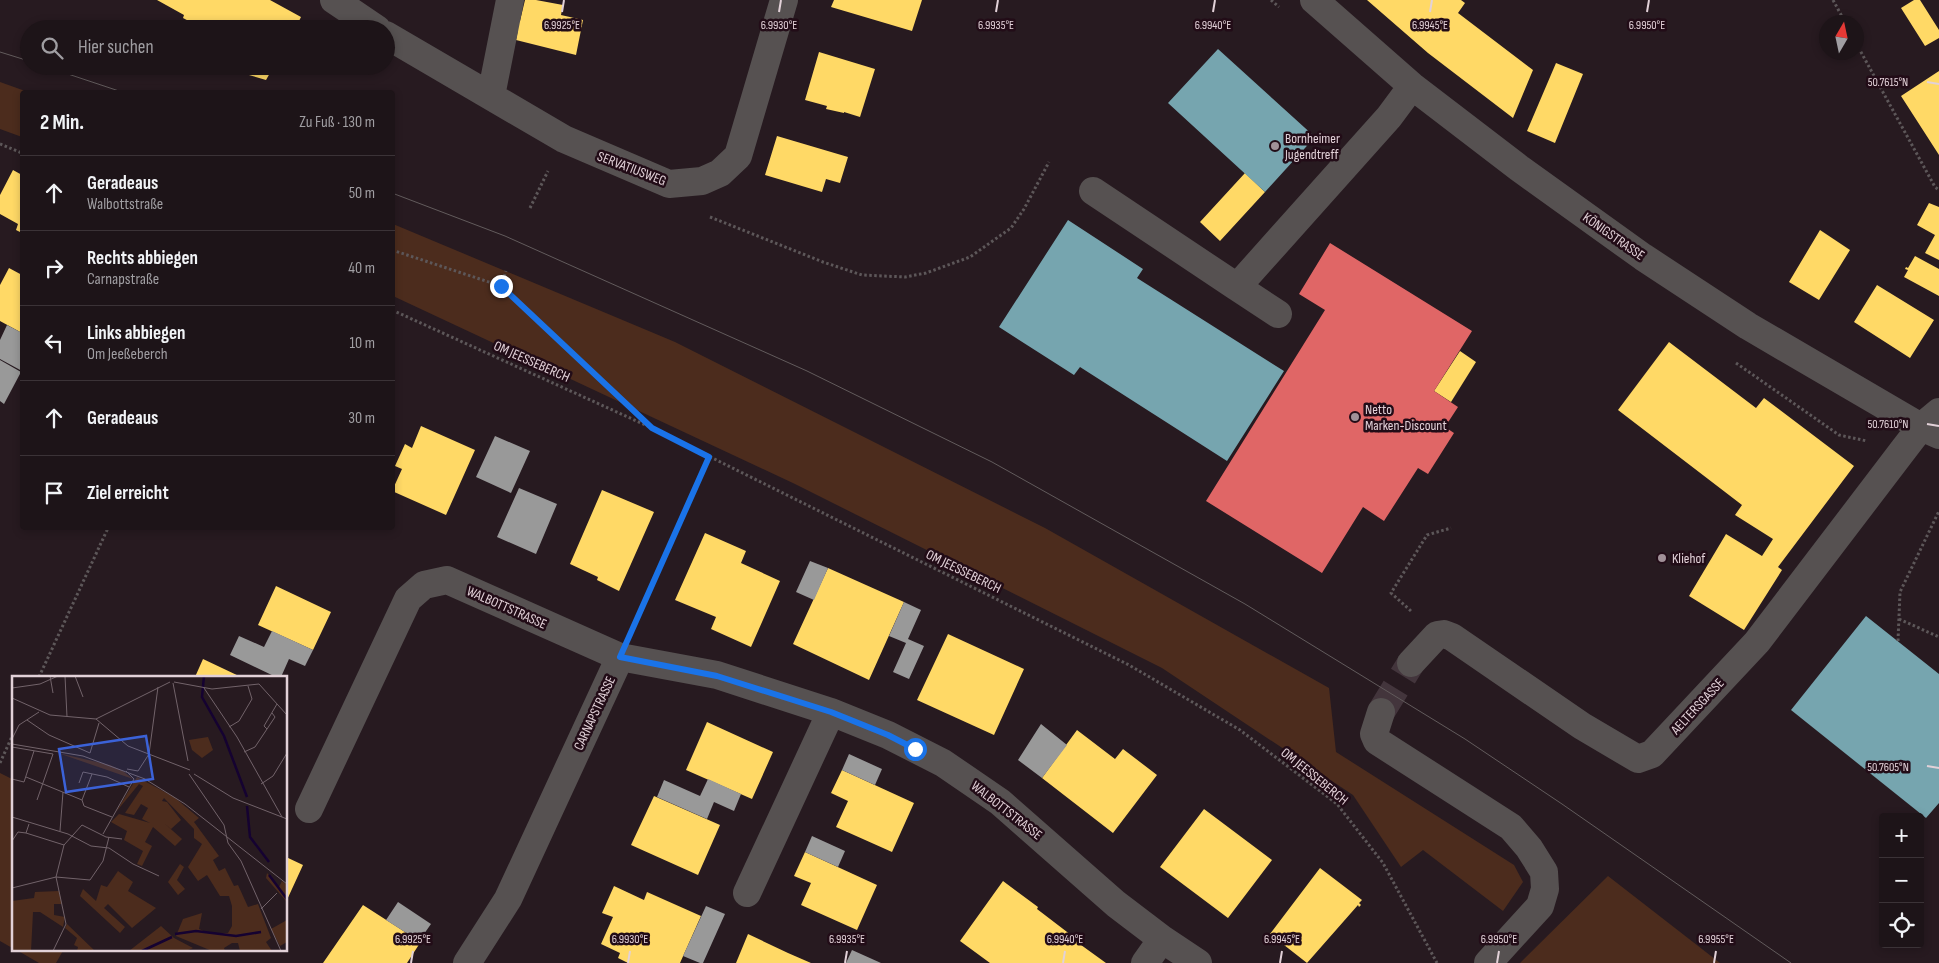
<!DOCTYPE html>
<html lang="de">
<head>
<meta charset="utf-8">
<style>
	:root { --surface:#1d1418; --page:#2a2125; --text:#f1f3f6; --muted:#a09ea2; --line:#3b3337 }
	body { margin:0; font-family:"Sofia Sans Condensed",sans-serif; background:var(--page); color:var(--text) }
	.controls { position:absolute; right:15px; bottom:15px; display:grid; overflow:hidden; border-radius:5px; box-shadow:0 2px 8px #0003 }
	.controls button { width:45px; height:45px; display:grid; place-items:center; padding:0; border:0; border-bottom:1px solid var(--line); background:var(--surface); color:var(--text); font:25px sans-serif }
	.compass { position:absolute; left:1819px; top:15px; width:45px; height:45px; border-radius:50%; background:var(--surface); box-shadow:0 2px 8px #0003; rotate:9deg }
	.stop { position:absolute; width:15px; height:15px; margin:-11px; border:4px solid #1a73e8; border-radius:50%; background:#fff }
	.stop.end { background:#1a73e8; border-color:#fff; box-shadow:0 1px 5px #0008 }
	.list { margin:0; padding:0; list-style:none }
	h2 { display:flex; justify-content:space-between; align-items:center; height:65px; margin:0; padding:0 20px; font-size:21px }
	h2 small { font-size:16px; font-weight:400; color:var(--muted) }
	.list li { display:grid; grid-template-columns:32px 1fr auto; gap:15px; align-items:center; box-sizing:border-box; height:75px; padding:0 20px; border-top:1px solid var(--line) }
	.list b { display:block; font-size:19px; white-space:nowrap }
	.list p { margin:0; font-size:16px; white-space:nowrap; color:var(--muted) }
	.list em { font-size:16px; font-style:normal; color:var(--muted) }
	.icon { flex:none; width:28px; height:28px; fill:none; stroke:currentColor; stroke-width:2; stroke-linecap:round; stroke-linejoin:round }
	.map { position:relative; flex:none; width:1939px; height:963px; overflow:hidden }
	.search { position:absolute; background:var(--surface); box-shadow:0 2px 8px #0003; left:20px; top:20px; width:375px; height:55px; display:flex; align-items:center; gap:12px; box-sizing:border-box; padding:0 18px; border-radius:28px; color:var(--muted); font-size:19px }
	.panel { position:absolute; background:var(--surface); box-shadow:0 2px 8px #0003; left:20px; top:90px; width:375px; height:440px; border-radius:5px }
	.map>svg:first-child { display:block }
	.green { fill:#4c2c1d }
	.homes { fill:#ffd966 }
	.shops { fill:#e06666 }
	.public { fill:#76a5af }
	.industry { fill:#999 }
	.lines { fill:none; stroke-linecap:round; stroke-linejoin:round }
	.minor-tunnel { stroke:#43353c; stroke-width:28; stroke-dasharray:28 14; stroke-linecap:butt }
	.path { stroke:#5d5759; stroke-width:3; stroke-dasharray:2.5 2.5; stroke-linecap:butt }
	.minor { stroke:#565151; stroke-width:28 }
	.tram { stroke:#625b5c; stroke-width:1 }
	.route { stroke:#1a73e8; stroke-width:6 }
	.ticks { fill:none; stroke:#e2d1d8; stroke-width:2 }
	.poi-dot { fill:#a19198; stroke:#220c17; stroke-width:2 }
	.labels { text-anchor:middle; stroke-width:5; stroke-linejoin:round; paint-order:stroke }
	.poi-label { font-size:14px; fill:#e2d1d8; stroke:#220c17; text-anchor:start }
	.street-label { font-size:14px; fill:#e2d1d8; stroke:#220c17 }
	.inset-river { fill:none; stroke:#150231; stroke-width:2.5 }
	.inset-road { fill:none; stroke:#72636a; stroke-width:1 }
	.view { fill:#3b62d8; fill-opacity:0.15; stroke:#3b62d8; stroke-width:2.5 }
	.inset-edge { fill:none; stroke:#e2d1d8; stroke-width:2.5 }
	.ticks-label { font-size:12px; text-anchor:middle; fill:#e2d1d8; stroke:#220c17; stroke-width:5; stroke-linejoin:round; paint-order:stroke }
</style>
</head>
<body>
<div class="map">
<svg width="1939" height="963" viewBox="0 0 1939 963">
	<rect width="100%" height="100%" fill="#271a20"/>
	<!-- green -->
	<path class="green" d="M0 82 28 92H22V137L0 129Z
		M393 224 675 342 1045 528 1329 688 1336 752 1514 865 1523 882 1503 911 1423 850 1401 867 1353 795 1162 668 795 484 393 296Z
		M0 773 14 780V949L0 941Z
		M1608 876 1720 963H1520Z
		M15 949H64L56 963H39Z"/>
	<!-- homes -->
	<path class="homes" d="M157 0H270L301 17 295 29H197L198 26 183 18 184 15Z
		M525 0H536L563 5 561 15 583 20 576 55 516 40 518 30 513 29 514 20 520 21Z
		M834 0H922L912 31 831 7Z
		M1367 0H1461L1465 3 1458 13 1533 70 1513 118 1428 53Z
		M1914 0H1920L1939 30V38L1925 46 1901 8Z
		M819 52 875 69 860 117 844 112V113L826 109 827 106 805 100Z
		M1556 63 1583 74 1555 143 1527 131Z
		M232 66H274L266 80 249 75Z
		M1939 71V155L1901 96Z
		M777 136 848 157 840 183 826 179 822 192 765 175Z
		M13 170 22 175V233L16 230 18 224 0 214V195Z
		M1245 173 1265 192 1220 241 1200 222Z
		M1929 203 1939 207V260L1925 253 1935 235 1917 225Z
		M1820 230 1850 250 1819 300 1789 282Z
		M1915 256 1939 269V296L1904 277 1908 270 1905 269 1906 267 1908 268Z
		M9 268 22 275V333L0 321V285Z
		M1877 285 1934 320 1910 358 1854 322Z
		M1669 342 1756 408 1764 398 1854 466 1778 567 1782 570 1744 630 1689 596 1726 534 1762 556 1773 539 1735 515 1742 505 1618 410Z
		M1460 351 1476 362 1451 402 1434 391Z
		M421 426 475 450 446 515 392 491 402 469 395 466 405 444 412 448Z
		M602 490 654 512 619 591 597 580 598 577 570 564Z
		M705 533 746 551 741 563 780 581 751 647 711 629 716 617 675 600Z
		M828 568 904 602 869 680 793 644Z
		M276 586 331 612 313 650 258 625Z
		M948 634 1024 669 994 735 917 700Z
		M203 659 241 677H195Z
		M707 722 773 752 752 799 686 770Z
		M1077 730 1115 759 1123 749 1157 775 1113 833 1042 778Z
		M842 770 914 803 892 852 836 827 848 801 831 793Z
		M654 796 720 825 698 875 631 845Z
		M1204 809 1272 860 1228 918 1160 867Z
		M805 852 877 885 857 930 801 905 811 883 794 876Z
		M286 857 303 865 286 902Z
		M1320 868 1362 900 1359 903 1361 905 1359 907 1358 905 1307 963 1270 934Z
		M1003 881 1038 907 1037 909 1071 935 1070 937 1106 963H990L960 941Z
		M614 886 644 900 647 892 701 916 680 963H628L618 958 620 953 601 944 613 917 602 913Z
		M363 905 419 941 420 943 407 963H323Z
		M748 934 788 953 811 963H736Z"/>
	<!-- shops -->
	<path class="shops" d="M1330 243 1472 331 1434 391 1458 407 1445 427 1454 433 1428 474 1418 468 1384 521 1363 507 1322 573 1206 501 1325 310 1299 294Z"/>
	<!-- public -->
	<path class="public" d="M1218 49 1315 137 1265 192 1168 103Z
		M1068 220 1143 269 1137 278 1284 371 1227 461 1080 367 1074 375 999 327Z
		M1866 616 1939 674V803L1926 818 1791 710Z"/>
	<!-- industry -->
	<path class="industry" d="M7 325 22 333V371L0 359V340Z
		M0 360 21 372 4 404 0 401Z
		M495 436 530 451 511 493 476 477Z
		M519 488 557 504 536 554 497 537Z
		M810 561 828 568 814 600 796 592Z
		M904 602 921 610 908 639 924 646 909 679 893 672 906 643 889 636Z
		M272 631 313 650 305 666 289 659 281 677H276L230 655 239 636 264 647Z
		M1041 724 1067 745 1042 778 1018 760Z
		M849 754 882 769 875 785 842 770Z
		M708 779 741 794 734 811 714 802 707 819 657 797 664 780 700 796Z
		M812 836 845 851 838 867 805 852Z
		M398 902 431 924 419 941 386 920Z
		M706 906 725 914 703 963H700L683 956Z
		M852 950 881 963H846Z"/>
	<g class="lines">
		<!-- minor-tunnel -->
		<path class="minor-tunnel" d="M1381 712 1411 663"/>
		<!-- path -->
		<path class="path" d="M1271 0 1279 7
			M1833 0 1845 22
			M1856 43 1935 187 1939 190
			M0 144 22 153
			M530 208 548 171
			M710 217 823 262 862 275 905 277 926 273 970 257 1011 228 1024 209 1049 162
			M392 250 501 286 650 425
			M501 286 506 271
			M392 310 652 428 1129 665 1240 730 1337 804 1383 863 1437 963
			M1736 363 1839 435 1867 441
			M1411 611 1391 593 1427 535 1451 528
			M1899 619 1939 637
			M635 623 709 457
			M1898 641 1900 592 1939 511
			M39 677 108 528
			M0 763 14 732"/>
		<!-- minor -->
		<path class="minor" d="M334 0 377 29
			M1314 0 1412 86 1519 168 1643 257 1748 326 1921 427 1939 435
			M386 35 564 139 669 184 702 181 720 173 738 156 784 0
			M491 96 510 0
			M1093 191 1237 287
			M1278 314 1237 287 1389 117 1412 86
			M1411 663 1437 635 1444 634 1452 637 1582 726 1638 759 1652 754 1757 642 1904 449 1921 427 1939 412
			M1381 712 1374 734 1377 741 1511 827 1529 848 1544 872 1545 889 1540 906 1488 963
			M309 809 408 599 424 585 447 580 620 657 717 675 831 712 888 735 943 763 1000 802 1116 904 1162 939 1198 963
			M747 893 831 712
			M467 963 508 899 620 657
			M1145 963 1162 939"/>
		<!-- tram -->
		<path class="tram" d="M0 52 29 61
			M44 66 122 92
			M392 193 505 236 807 371 992 462 1245 604 1465 739 1562 804 1791 963"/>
	</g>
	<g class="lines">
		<!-- route -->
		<path class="route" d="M501 286 652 428 709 457 620 657 717 676 831 712 888 735 915 749"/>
	</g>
	<!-- ticks -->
	<path class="ticks" d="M562 12 564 0M779 12 781 0M996 12 998 0M1213 12 1215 0M1430 12 1432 0M1647 12 1649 0M1927 82 1939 84M1927 424 1939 426M1927 766 1939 768M411 963 413 951M628 963 630 951M845 963 847 951M1063 963 1065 951M1280 963 1282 951M1497 963 1499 951M1714 963 1716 951"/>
	<!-- markers -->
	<g class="poi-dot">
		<circle cx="1275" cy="146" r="5"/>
		<circle cx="1355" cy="417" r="5"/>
		<circle cx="1662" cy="558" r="5"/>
	</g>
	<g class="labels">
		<!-- poi labels -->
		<g class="poi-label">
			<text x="1285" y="143">Bornheimer<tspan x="1285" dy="16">Jugendtreff</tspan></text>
			<text x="1365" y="414">Netto<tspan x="1365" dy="16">Marken-Discount</tspan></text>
			<text x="1672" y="563">Kliehof</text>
		</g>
		<!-- street labels -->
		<g class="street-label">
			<text transform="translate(632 168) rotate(21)" y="5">SERVATIUSWEG</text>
			<text transform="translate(1614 236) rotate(35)" y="5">KÖNIGSTRASSE</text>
			<text transform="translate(532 361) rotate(24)" y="5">OM JEESSEBERCH</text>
			<text transform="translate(964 571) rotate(26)" y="5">OM JEESSEBERCH</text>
			<text transform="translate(507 607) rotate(24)" y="5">WALBOTTSTRASSE</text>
			<text transform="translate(1697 706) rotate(-47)" y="5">AELTERSGASSE</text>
			<text transform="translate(594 713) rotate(-65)" y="5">CARNAPSTRASSE</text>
			<text transform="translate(1315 776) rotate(39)" y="5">OM JEESSEBERCH</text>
			<text transform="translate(1007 810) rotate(38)" y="5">WALBOTTSTRASSE</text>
		</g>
	</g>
	<!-- overview -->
	<g transform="translate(12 676)">
		<rect width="275" height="275" fill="#271a20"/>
		<path d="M196 61 201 74 190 82 180 74 177 64ZM46 77 98 89 111 95 121 103ZM125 101 162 121 187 142 182 146 207 180 201 184 207 195 213 192 222 210 226 209 236 231 246 228 259 262 254 266 260 275H228L226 267H220L212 272 213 275H200L164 260 171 243 190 237 187 253 196 257H216L220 250V230L217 220H208L195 199 186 205 176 191 190 168 182 162V153L152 122 150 125 155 126 169 144 159 153 152 147 170 163 163 170 141 151 133 166 140 170 130 190 125 188 131 175 112 164 115 155 99 146 107 138 138 147 130 143 136 132 129 128 122 139 113 137 131 110 127 108 104 136ZM168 188 172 191 165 204 173 213 166 219 156 206ZM106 195 121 206 116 215 144 232 120 252 96 228 92 232 113 251 108 257 68 220 71 213 84 225 89 209 95 211ZM255 197 267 211 270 205 275 209V226L254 202ZM47 215 50 228H42V239L53 241 51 251 28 236H21L19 275H0V225L22 222 23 216ZM275 244V266L268 270 259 253ZM55 248 83 275H65L66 271 62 269 65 262 53 252ZM149 250 162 262 181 272 174 275H117Z" fill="#4c2c1d"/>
		<path class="inset-river" d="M192 0 190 21 212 60 235 121M235 130 238 161 257 186M257 199 275 223M163 258 184 255 224 260 249 256M130 275 160 261"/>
		<path class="inset-road" d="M38 0 41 17M53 0 55 41M63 0 71 21M162 6 200 13 247 8M161 7 176 85M247 8 275 39M0 12 28 8 46 0M192 12 225 61 270 141M0 22 38 39 84 43 116 70 178 94M84 43 158 6M15 44 37 59 78 77 87 47M217 51 227 45 240 23 236 10M255 53 263 41 260 37M0 63 7 49 27 36M0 68 71 80 133 103 173 128 275 208M0 71 41 78 25 124M232 76 243 71 255 53 252 50 265 28M115 93 126 95 137 78 146 11M177 98 212 149 216 167 229 185 269 275M182 98 221 122 275 143M14 101 70 124 72 130 100 141M0 103 12 106 22 75M67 107 71 96 95 101 117 111M249 108 261 100 275 77M70 124 80 98M0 141 56 158 79 170 97 172 121 188 147 200M48 155 51 116M14 157 52 169M91 158 122 103 114 95M0 165 6 156 14 157 17 148M0 212 44 201 78 204 91 185 97 161M249 233 265 217M41 275 54 248 44 201 52 169 70 149 94 161 110 163"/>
		<path class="view" d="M134 60 141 103 54 116 47 73Z"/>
		<rect width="275" height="275" class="inset-edge"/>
	</g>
	<g class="ticks-label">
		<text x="562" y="29">6.9925°E</text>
		<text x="779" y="29">6.9930°E</text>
		<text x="996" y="29">6.9935°E</text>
		<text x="1213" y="29">6.9940°E</text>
		<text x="1430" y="29">6.9945°E</text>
		<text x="1647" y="29">6.9950°E</text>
		<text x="1888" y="86">50.7615°N</text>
		<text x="1888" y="428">50.7610°N</text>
		<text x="1888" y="771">50.7605°N</text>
		<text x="413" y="943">6.9925°E</text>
		<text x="630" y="943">6.9930°E</text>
		<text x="847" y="943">6.9935°E</text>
		<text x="1065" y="943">6.9940°E</text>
		<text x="1282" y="943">6.9945°E</text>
		<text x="1499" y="943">6.9950°E</text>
		<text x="1716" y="943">6.9955°E</text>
	</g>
</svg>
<div class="controls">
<button>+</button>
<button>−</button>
<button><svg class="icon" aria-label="locate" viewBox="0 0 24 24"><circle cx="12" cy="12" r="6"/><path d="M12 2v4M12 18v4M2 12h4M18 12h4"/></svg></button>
</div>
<svg class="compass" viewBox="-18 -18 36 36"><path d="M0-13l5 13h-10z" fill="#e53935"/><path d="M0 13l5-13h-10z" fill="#a09ea2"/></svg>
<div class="stop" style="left:915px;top:749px"></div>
<div class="stop end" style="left:501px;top:286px"></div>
<div class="search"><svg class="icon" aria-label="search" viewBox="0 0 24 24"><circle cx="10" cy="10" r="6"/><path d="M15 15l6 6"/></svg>Hier suchen</div>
<section class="panel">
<h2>2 Min.<small>Zu Fuß · 130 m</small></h2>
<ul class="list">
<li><svg class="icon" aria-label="ahead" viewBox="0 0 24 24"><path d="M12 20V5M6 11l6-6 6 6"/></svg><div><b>Geradeaus</b><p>Walbottstraße</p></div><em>50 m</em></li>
<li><svg class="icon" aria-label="right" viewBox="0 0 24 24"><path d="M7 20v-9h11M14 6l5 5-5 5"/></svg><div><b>Rechts abbiegen</b><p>Carnapstraße</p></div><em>40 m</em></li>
<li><svg class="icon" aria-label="left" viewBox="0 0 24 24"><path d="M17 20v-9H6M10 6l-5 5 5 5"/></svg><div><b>Links abbiegen</b><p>Om Jeeßeberch</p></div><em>10 m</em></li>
<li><svg class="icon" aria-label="ahead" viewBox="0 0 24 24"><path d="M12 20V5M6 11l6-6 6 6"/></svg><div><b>Geradeaus</b></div><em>30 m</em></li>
<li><svg class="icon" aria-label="arrive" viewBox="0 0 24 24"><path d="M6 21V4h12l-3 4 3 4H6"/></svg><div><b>Ziel erreicht</b></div></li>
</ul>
</section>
</div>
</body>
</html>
